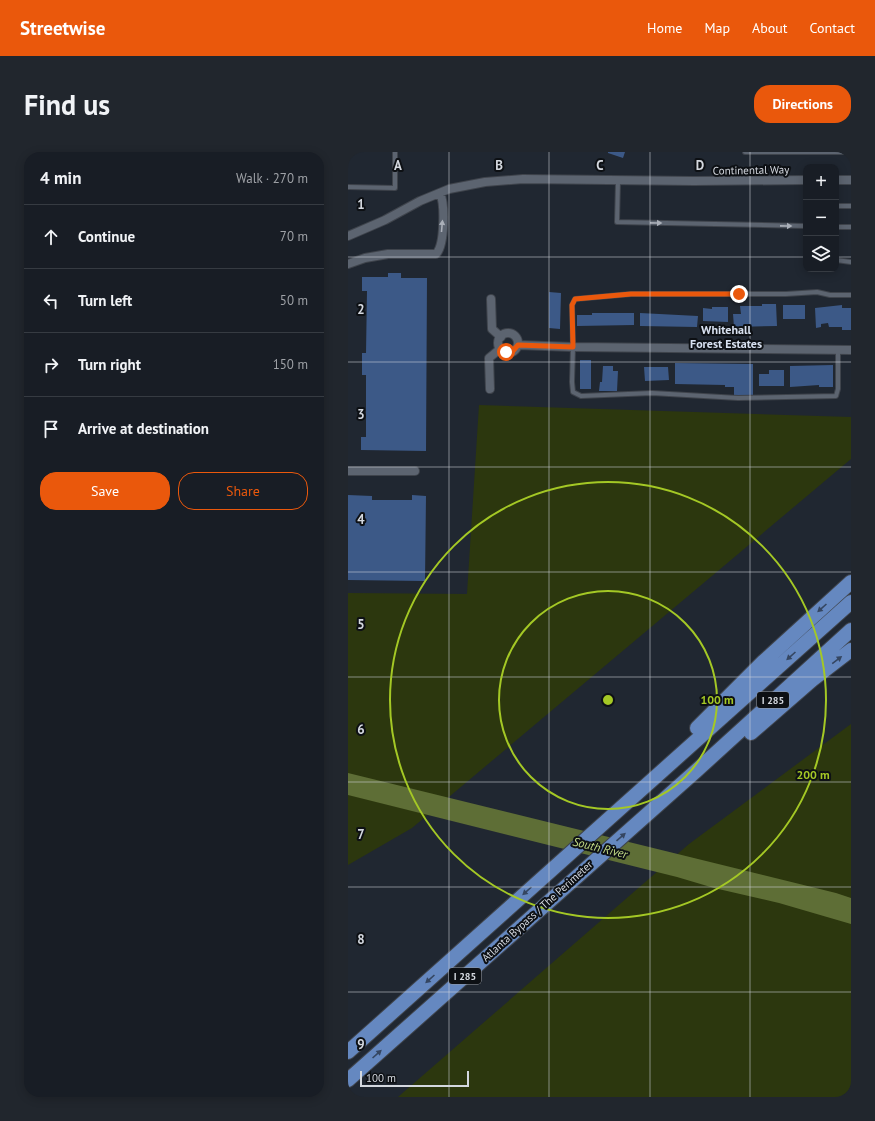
<!DOCTYPE html>
<html lang="en">
<head>
<meta charset="utf-8">
<style>
	:root { --surface:#181d25; --page:#21262d; --text:#f1f3f6; --muted:#9fa2a7; --line:#363b42; --accent:#ea580c }
	body { margin:0; font-family:"PT Sans",sans-serif; background:var(--page); color:var(--text) }
	.controls { position:absolute; right:12px; top:12px; display:grid; overflow:hidden; border-radius:8px; box-shadow:0 2px 10px #0003 }
	.controls button { width:36px; height:36px; display:grid; place-items:center; padding:0; border:0; border-bottom:1px solid var(--line); background:var(--surface); color:var(--text); font:20px sans-serif }
	.scale { position:absolute; left:12px; bottom:10px; width:109px; box-sizing:border-box; padding-left:4px; border:2px solid #d4d8df; border-top:0; font-size:11px; line-height:14px; white-space:nowrap; color:#d4d8df; -webkit-text-stroke:3px #0d1014; paint-order:stroke }
	.stop { position:absolute; width:12px; height:12px; margin:-9px; border:3px solid #ea580c; border-radius:50%; background:#fff }
	.stop.end { background:#ea580c; border-color:#fff; box-shadow:0 1px 4px #0008 }
	.list { margin:0; padding:0; list-style:none }
	h2 { display:flex; justify-content:space-between; align-items:center; height:52px; margin:0; padding:0 16px; font-size:17px }
	h2 small { font-size:13px; font-weight:400; color:var(--muted) }
	.list li { display:grid; grid-template-columns:26px 1fr auto; gap:12px; align-items:center; box-sizing:border-box; height:64px; padding:0 16px; border-top:1px solid var(--line) }
	.list b { display:block; font-size:15px; white-space:nowrap }
	.list em { font-size:13px; font-style:normal; color:var(--muted) }
	.actions { display:flex; gap:8px; padding:12px 16px }
	.actions a { flex:1; padding:9px 0; border:1px solid var(--accent); border-radius:16px; text-align:center; font-size:14px; color:var(--accent) }
	.actions .main { background:var(--accent); color:#fff }
	.icon { flex:none; width:22px; height:22px; fill:none; stroke:currentColor; stroke-width:2; stroke-linecap:round; stroke-linejoin:round }
	.map { position:relative; flex:none; width:503px; height:945px; overflow:hidden; border-radius:16px }
	header { display:flex; align-items:center; gap:24px; box-sizing:border-box; height:56px; padding:0 20px; background:var(--accent); color:#fff }
	header strong { font-size:19px }
	nav { display:flex; gap:22px; margin-inline-start:auto; font-size:14px }
	.intro { display:flex; align-items:center; justify-content:space-between; box-sizing:border-box; height:96px; padding:0 24px }
	h1 { margin:0; font-size:28px }
	.button { padding:10px 18px; border-radius:16px; background:var(--accent); color:#fff; font-size:14px; font-weight:700 }
	main { display:flex; gap:24px; padding:0 24px }
	aside { flex:1; background:var(--surface); border-radius:16px; box-shadow:0 2px 10px #0003 }
	.map>svg:first-child { display:block }
	.green { fill:#2c370e }
	.water { fill:#5e6e36 }
	.building { fill:#3c5987 }
	.lines { fill:none; stroke-linecap:round; stroke-linejoin:round }
	.lane-casing { stroke:#3f444c; stroke-width:6 }
	.street-casing { stroke:#3f444c; stroke-width:10 }
	.highway-casing { stroke:#3f444c; stroke-width:16 }
	.lane { stroke:#5c6470; stroke-width:4 }
	.street { stroke:#5c6470; stroke-width:8 }
	.highway { stroke:#6588c0; stroke-width:14 }
	.oneway { fill:#aaafb8 }
	.oneway2 { fill:#354661 }
	.route { stroke:#ea580c; stroke-width:5 }
	.grid { fill:none; stroke:#d4d8df; stroke-width:1; stroke-opacity:0.55 }
	.ring { fill:none; stroke:#a4c825; stroke-width:2 }
	.labels { text-anchor:middle; stroke-width:4; stroke-linejoin:round; paint-order:stroke }
	.shield { fill:#0d1014; stroke:#989ca2; stroke-width:1 }
	.shield-label { font-size:10px; font-weight:bold; fill:#d4d8df }
	.street-label { font-size:11px; fill:#d4d8df; stroke:#0d1014 }
	.neighbourhood-label { font-size:12px; font-weight:bold; fill:#d8e1f0; stroke:#0d1014 }
	.water-label { font-size:12px; font-style:italic; fill:#c2db86; stroke:#0d1014 }
	.grid-label { font-size:13px; text-anchor:middle; font-weight:bold; fill:#d4d8df; stroke:#0d1014; stroke-width:4; stroke-linejoin:round; paint-order:stroke }
	.centre { fill:#a4c825; stroke:#0d1014; stroke-width:2 }
	.ring-label { font-size:12px; text-anchor:middle; font-weight:bold; fill:#a4c825; stroke:#0d1014; stroke-width:4; stroke-linejoin:round; paint-order:stroke }
</style>
</head>
<body>
<header>
<strong>Streetwise</strong>
<nav><a>Home</a><a>Map</a><a>About</a><a>Contact</a></nav>
</header>
<div class="intro"><h1>Find us</h1><a class="button">Directions</a></div>
<main>
<aside>
<h2>4 min<small>Walk · 270 m</small></h2>
<ul class="list">
<li><svg class="icon" aria-label="ahead" viewBox="0 0 24 24"><path d="M12 20V5M6 11l6-6 6 6"/></svg><div><b>Continue</b></div><em>70 m</em></li>
<li><svg class="icon" aria-label="left" viewBox="0 0 24 24"><path d="M17 20v-9H6M10 6l-5 5 5 5"/></svg><div><b>Turn left</b></div><em>50 m</em></li>
<li><svg class="icon" aria-label="right" viewBox="0 0 24 24"><path d="M7 20v-9h11M14 6l5 5-5 5"/></svg><div><b>Turn right</b></div><em>150 m</em></li>
<li><svg class="icon" aria-label="arrive" viewBox="0 0 24 24"><path d="M6 21V4h12l-3 4 3 4H6"/></svg><div><b>Arrive at destination</b></div></li>
</ul>
<div class="actions"><a class="main">Save</a><a>Share</a></div>
</aside>
<div class="map">
<svg width="503" height="945" viewBox="0 0 503 945">
	<rect width="100%" height="100%" fill="#202731"/>
	<!-- green -->
	<path class="green" d="M131 253 503 265V307L64 676 0 713V441L119 442Z
		M503 572V945H50L341 692Z"/>
	<!-- water -->
	<path class="water" d="M0 621 488 741 503 746V772L431 751 366 736 329 725 0 643Z"/>
	<!-- building -->
	<path class="building" d="M260 0H277L275 6 260 1Z
		M40 121H53V126H79L78 299 13 298V285H18V223H14V201H18L19 139H14V125H40Z
		M201 140 213 141 212 177 201 176Z
		M414 152H428L429 174 386 175 385 162H393L392 154H414Z
		M435 153H457V167H435Z
		M494 153V156H503V178H494V175H481L480 171 473 172V175L468 176 467 156Z
		M364 155H380V170L355 169V156L364 157Z
		M244 161H286V173L229 174V163H244Z
		M292 161 350 164 349 175 292 174Z
		M232 208H243V237H232Z
		M327 211 405 212V244L386 243V235H377V233L327 232Z
		M485 213V235H471V233L442 235V214Z
		M255 214H265V219H270L269 239H251L252 230H254Z
		M296 215H320L321 228 297 229Z
		M421 218H436V234H411V222H421Z
		M0 343 24 344V348H64V343L78 344 77 429 0 428Z"/>
	<g class="lines">
		<!-- lane casing -->
		<g class="lane-casing">
			<path id="lane" d="M397 0H498
				M270 29 269 70 458 74
				M0 35 47 36V0
				M488 54H503
				M488 75H503
				M488 108 503 110
				M490 198V237L488 244 390 246 304 241 233 244 225 240 224 230 225 195 224 153 227 147 283 142H438L469 140 482 143H503"/>
		</g>
		<!-- street casing -->
		<g class="street-casing">
			<path id="street" d="M488 28H503
				M0 84 37 68 72 49 101 37 137 30 175 27 346 29 458 28
				M0 112 17 106 40 102H88C97 93 97 52 92 41
				M143 147 144 177 153 185
				M150 191a10 10 0 1 1 20 0a10 10 0 1 1-20 0Z
				M170 193 225 195 503 198
				M142 237 141 206 152 197
				M0 319H67"/>
		</g>
		<!-- highway casing -->
		<g class="highway-casing">
			<path id="highway" d="M349 576 415 510 503 430
				M403 581 464 528 503 498
				M0 900 503 450
				M0 928 348 619 503 478"/>
		</g>
		<!-- lane -->
		<use href="#lane" class="lane"/>
		<!-- street -->
		<use href="#street" class="street"/>
		<!-- highway -->
		<use href="#highway" class="highway"/>
	</g>
	<!-- one-way arrows -->
	<defs><path id="oneway-solid" d="M-6-.8H1V-3.2L6.5 0L1 3.2V.8H-6Z"/></defs>
	<g class="oneway">
		<use href="#oneway-solid" transform="translate(308 71) rotate(1)"/>
		<use href="#oneway-solid" transform="translate(94 74) rotate(-85)"/>
		<use href="#oneway-solid" transform="translate(438 74) rotate(1)"/>
	</g>
	<g class="oneway2">
		<use href="#oneway-solid" transform="translate(474 456) rotate(138)"/>
		<use href="#oneway-solid" transform="translate(443 504) rotate(138)"/>
		<use href="#oneway-solid" transform="translate(489 508) rotate(-37)"/>
		<use href="#oneway-solid" transform="translate(273 685) rotate(-41)"/>
		<use href="#oneway-solid" transform="translate(179 739) rotate(138)"/>
		<use href="#oneway-solid" transform="translate(82 827) rotate(138)"/>
		<use href="#oneway-solid" transform="translate(29 902) rotate(-42)"/>
	</g>
	<g class="lines">
		<!-- route -->
		<path class="route" d="M158 200H164L170 193 225 195 224 153 227 147 283 142H391"/>
	</g>
	<!-- grid -->
	<path class="grid" d="M101 0V945M201 0V945M302 0V945M402 0V945M0 105H458M488 105H503M0 210H503M0 315H503M0 420H503M0 525H503M0 630H503M0 735H503M0 840H503"/>
	<!-- distance rings -->
	<g class="ring">
		<circle cx="260" cy="548" r="109"/>
		<circle cx="260" cy="548" r="218"/>
	</g>
	<g class="labels">
		<!-- shield labels -->
		<g class="shield">
			<rect x="409" y="540" width="32" height="16" rx="3"/>
			<rect x="101" y="816" width="32" height="16" rx="3"/>
		</g>
		<g class="shield-label">
			<text x="425" y="552">I 285</text>
			<text x="117" y="828">I 285</text>
		</g>
		<!-- street labels -->
		<g class="street-label">
			<text transform="translate(403 18) rotate(-1)" y="4">Continental Way</text>
			<text transform="translate(189 759) rotate(-42)" y="4">Atlanta Bypass / The Perimeter</text>
		</g>
		<!-- neighbourhood labels -->
		<g class="neighbourhood-label">
			<text x="378" y="182">Whitehall<tspan x="378" dy="14">Forest Estates</tspan></text>
		</g>
		<!-- water labels -->
		<g class="water-label">
			<text transform="translate(252 696) rotate(14)" y="4">South River</text>
		</g>
	</g>
	<g class="grid-label">
		<text x="50" y="18">A</text>
		<text x="151" y="18">B</text>
		<text x="252" y="18">C</text>
		<text x="352" y="18">D</text>
		<text x="13" y="57">1</text>
		<text x="13" y="162">2</text>
		<text x="13" y="267">3</text>
		<text x="13" y="372">4</text>
		<text x="13" y="477">5</text>
		<text x="13" y="582">6</text>
		<text x="13" y="687">7</text>
		<text x="13" y="792">8</text>
		<text x="13" y="897">9</text>
	</g>
	<circle cx="260" cy="548" r="6" class="centre"/>
	<g class="ring-label">
		<text x="369" y="552">100 m</text>
		<text x="465" y="627">200 m</text>
	</g>
</svg>
<div class="controls">
<button>+</button>
<button>−</button>
<button><svg class="icon" aria-label="layers" viewBox="0 0 24 24"><path d="M12 4l9 5-9 5-9-5zM3 14l9 5 9-5"/></svg></button>
</div>
<div class="scale">100 m</div>
<div class="stop" style="left:158px;top:200px"></div>
<div class="stop end" style="left:391px;top:142px"></div>
</div>
</main>
</body>
</html>
